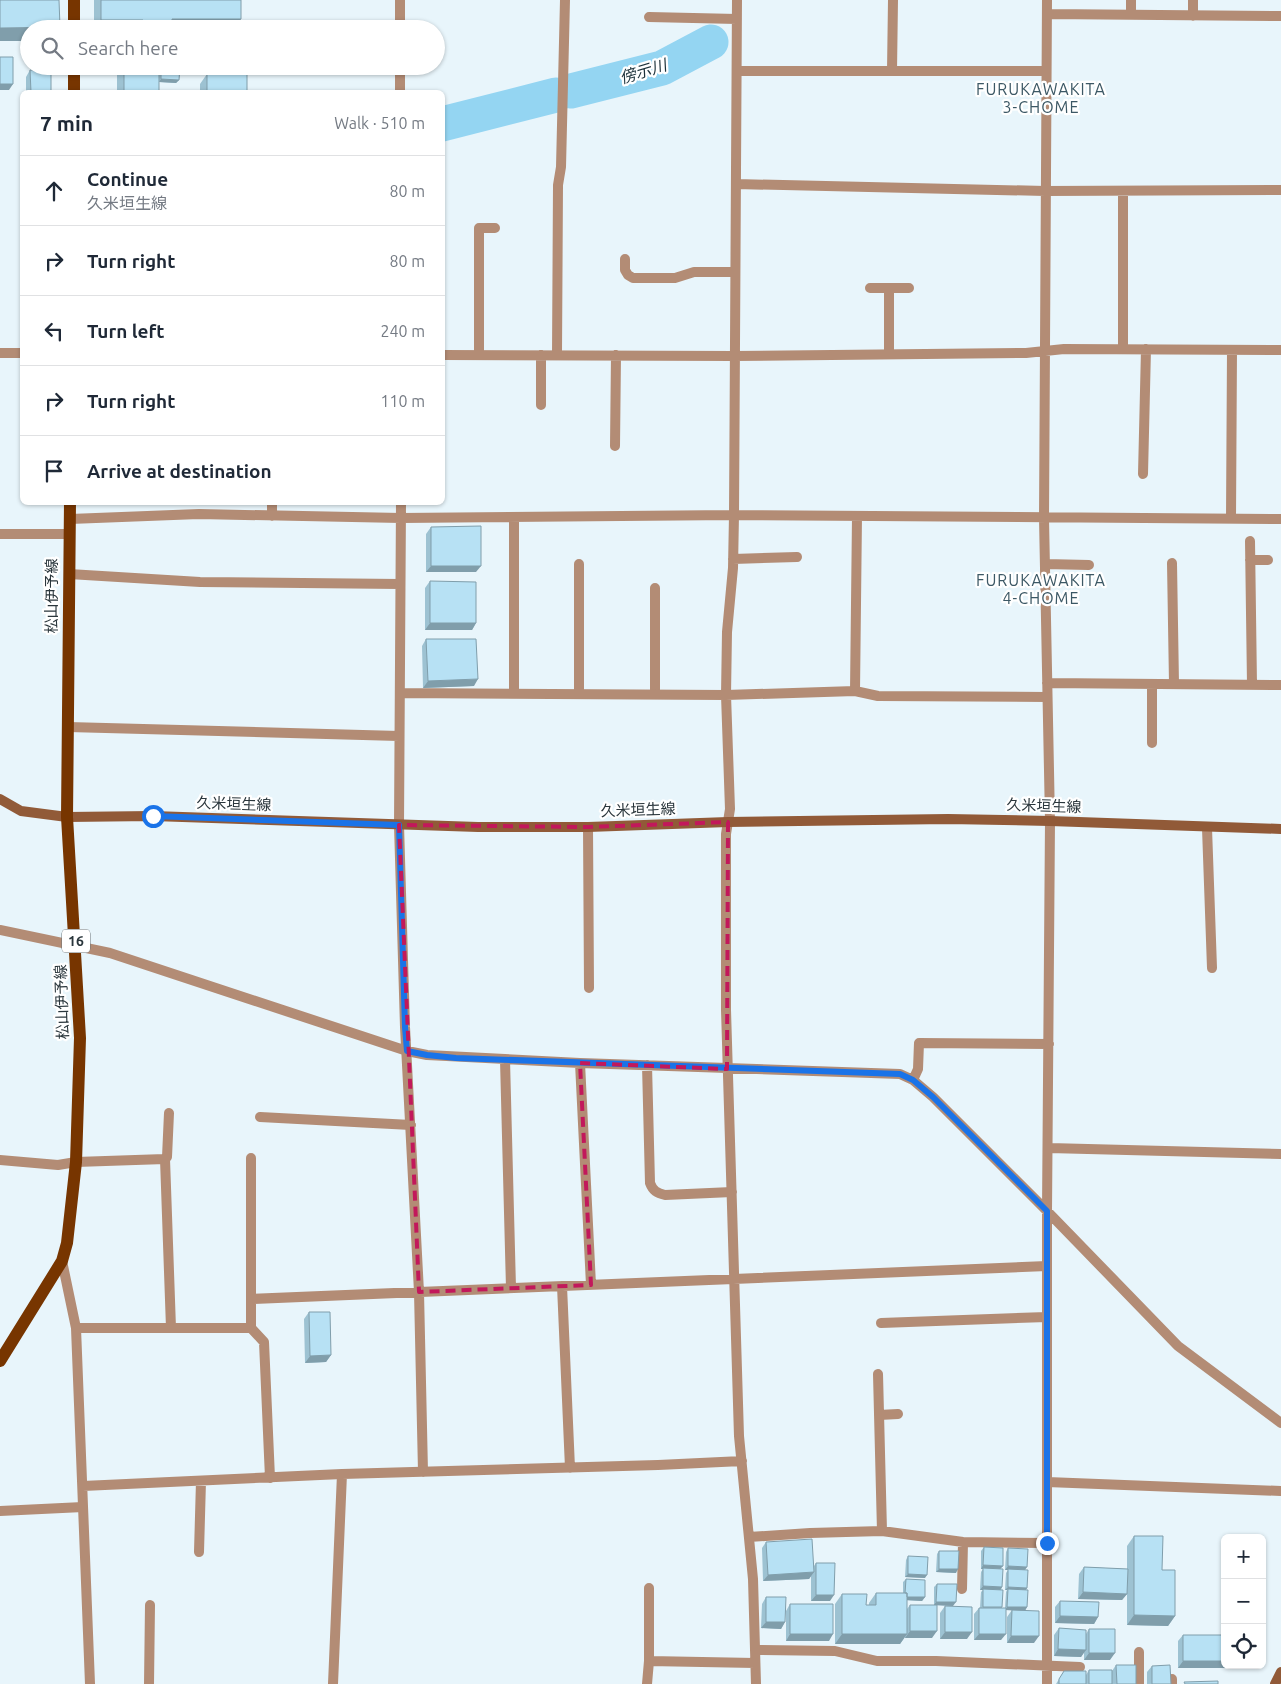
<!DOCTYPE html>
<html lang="en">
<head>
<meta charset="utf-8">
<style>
	:root { --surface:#fff; --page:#f6f6f7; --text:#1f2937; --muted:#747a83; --line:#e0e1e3 }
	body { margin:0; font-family:Ubuntu,"Noto Sans JP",sans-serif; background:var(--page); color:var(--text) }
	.controls { position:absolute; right:15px; bottom:15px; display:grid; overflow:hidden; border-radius:8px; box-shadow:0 1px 4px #0004 }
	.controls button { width:45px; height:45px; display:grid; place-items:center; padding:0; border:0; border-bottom:1px solid var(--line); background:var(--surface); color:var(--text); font:25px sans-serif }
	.stop { position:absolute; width:15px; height:15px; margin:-11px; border:4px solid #1a73e8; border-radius:50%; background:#fff }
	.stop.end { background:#1a73e8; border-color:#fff; box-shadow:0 1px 5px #0008 }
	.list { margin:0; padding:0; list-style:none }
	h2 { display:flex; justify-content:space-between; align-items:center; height:65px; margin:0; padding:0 20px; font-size:21px }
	h2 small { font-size:16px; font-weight:400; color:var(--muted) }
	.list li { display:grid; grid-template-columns:32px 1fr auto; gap:15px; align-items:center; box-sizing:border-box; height:70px; padding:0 20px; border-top:1px solid var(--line) }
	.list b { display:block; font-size:19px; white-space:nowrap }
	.list p { margin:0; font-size:16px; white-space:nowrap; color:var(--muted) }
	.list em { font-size:16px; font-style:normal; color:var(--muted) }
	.icon { flex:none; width:28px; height:28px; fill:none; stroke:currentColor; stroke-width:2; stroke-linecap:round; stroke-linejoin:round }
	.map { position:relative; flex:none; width:1281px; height:1684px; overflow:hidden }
	.search { position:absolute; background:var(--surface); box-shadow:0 1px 4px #0004; left:20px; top:20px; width:425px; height:55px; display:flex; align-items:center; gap:12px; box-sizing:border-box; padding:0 18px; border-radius:28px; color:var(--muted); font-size:19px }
	.panel { position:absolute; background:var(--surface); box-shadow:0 1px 4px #0004; left:20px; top:90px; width:425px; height:415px; border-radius:8px }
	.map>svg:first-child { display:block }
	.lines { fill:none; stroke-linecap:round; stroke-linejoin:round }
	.river { stroke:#94d5f2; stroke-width:35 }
	.street { stroke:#b38c75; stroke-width:10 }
	.secondary { stroke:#915a38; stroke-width:10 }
	.primary { stroke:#773500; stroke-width:12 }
	.wall { fill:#9dc2d2 }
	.shaded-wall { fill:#809eab }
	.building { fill:#b7e1f4; stroke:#809eab }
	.route { stroke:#1a73e8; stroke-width:6 }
	.marked { fill:none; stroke:#c2185b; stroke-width:4; stroke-dasharray:10 6; stroke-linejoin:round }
	.labels { text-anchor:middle; stroke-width:4.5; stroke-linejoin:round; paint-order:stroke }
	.shield { fill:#fff; stroke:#6a7276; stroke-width:1 }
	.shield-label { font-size:14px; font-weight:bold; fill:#2a363c }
	.street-label { font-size:15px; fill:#2a363c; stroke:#fff }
	.water-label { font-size:16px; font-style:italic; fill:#1c313a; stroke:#fff }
	.neighbourhood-label { font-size:16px; letter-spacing:1px; fill:#3c5865; stroke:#fff }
</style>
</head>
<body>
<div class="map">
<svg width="1281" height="1684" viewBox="0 0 1281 1684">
	<rect width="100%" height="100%" fill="#e8f5fb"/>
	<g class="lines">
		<!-- river -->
		<path class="river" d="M571 91 662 68 711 42
			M442 124 556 95"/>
		<!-- street -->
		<path class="street" d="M400 0V29
			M737 0 734 515 733 568 727 632 726 695 730 809 726 834V1010L739 1436 753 1579 756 1684
			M1193 0V16
			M1047 14 1281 16
			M1131 15V0
			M649 17 737 19
			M400 66V92
			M737 71H1046
			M892 71 893 0
			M736 184 1045 191 1281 190
			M1123 191V349
			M625 259V270L628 275 633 278H675L694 272H735
			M870 288H909
			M889 288V354
			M0 353H22
			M442 355 734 356 1026 353 1064 349 1281 350
			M479 355V228H495
			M541 355V405
			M557 355 558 185 561 167 565 0
			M615 446 616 355
			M1143 474 1146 349
			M272 502V516
			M401 502 399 825 405 1027 419 1292 423 1472
			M70 519 199 514 401 518 734 515 1281 519
			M1231 519 1232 350
			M0 534H69
			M1250 541 1252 685
			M733 559 797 557
			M1250 560H1268
			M1172 563 1174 684
			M579 564V694
			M1045 564 1089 565
			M69 574 200 582 400 584
			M1047 683 1281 685
			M855 691 857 516
			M400 693 726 695 855 691 878 696 1047 697
			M514 693V517
			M655 694V588
			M68 727 399 736
			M1152 743V684
			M588 827 589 988
			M1207 828 1212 968
			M0 930 110 953 407 1051 427 1055 580 1063 900 1074 913 1080 933 1097 1047 1211 1178 1346 1281 1423
			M505 1060 511 1288
			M580 1063 591 1285
			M647 1065 650 1183C653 1191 657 1193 665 1195L732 1192
			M913 1080 918 1069 919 1043 1049 1044
			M260 1117 411 1125
			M1049 1148 1281 1154
			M165 1159 167 1157 169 1113
			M0 1160 58 1165 76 1162 165 1159 171 1328
			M62 1261 76 1328 90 1684
			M562 1286 570 1468
			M251 1299 1047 1266
			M881 1323 1047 1317
			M76 1328H251V1158
			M251 1328 264 1342 270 1478
			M878 1374 882 1531
			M879 1415 898 1414
			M1047 1482 1281 1491
			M83 1486 342 1474 658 1465 742 1461
			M0 1511 83 1507
			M749 1537 810 1533 882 1531 963 1542 1047 1543
			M199 1552 201 1481
			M962 1589 963 1542
			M755 1650 835 1651 877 1661H936L1080 1667
			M1139 1652V1684
			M649 1661 755 1663
			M1172 1679V1684
			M149 1684 150 1605
			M333 1684 342 1474
			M647 1684 649 1661V1588
			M1047 1684V1211L1050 821 1044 518 1047 0"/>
		<!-- secondary -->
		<path class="secondary" d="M0 799 21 811 67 817 153 816 478 827H588L728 822 948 819 1050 821 1281 829
			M1275 1684 1281 1672"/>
		<!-- primary -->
		<path class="primary" d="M74 29V0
			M74 92V66
			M0 1361 62 1261 67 1243 76 1162 80 1038 67 817 70 502"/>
	</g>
	<!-- wall -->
	<path class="wall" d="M94 0H241L235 29H94Z
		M117 66H180L179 80 176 83 159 82V92H117Z
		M30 70 51 92H26V77Z
		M207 74 247 92H200V84Z
		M431 527 476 572H426V534Z
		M430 581 476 623 472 630H425V588Z
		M426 639 474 686 423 688 422 646Z
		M309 1312 331 1355 326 1362 305 1363 304 1319Z
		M1134 1536 1162 1570 1175 1616 1168 1626 1127 1625V1587V1594L1122 1600 1078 1599 1079 1574 1084 1567 1127 1569V1546Z
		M766 1542 814 1566 816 1563 830 1601H811V1576L809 1579 763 1581 762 1548Z
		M984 1547 1003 1566 1000 1569 1002 1587 1001 1590 1002 1608H1005L1006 1592 1007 1590H1005L1006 1573 1008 1570H1005L1006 1552 1008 1548 1025 1570 1027 1588 1026 1590 1027 1607 1025 1610 1034 1643H1007V1617L1012 1610H1006L1001 1640H974V1614L979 1608H980L981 1592 983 1590H980L981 1572 983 1569H981V1551Z
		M939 1551 956 1573 936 1572 937 1554Z
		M908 1556 925 1578 905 1577 906 1560Z
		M906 1579 925 1597 922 1601 907 1600V1609L910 1605 932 1638H905V1637L900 1644H835V1604L842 1594 866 1605H869V1603L876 1593H903V1582Z
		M937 1584 953 1606 934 1605V1587Z
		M766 1597 785 1622 781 1629 761 1628 762 1604Z
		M1060 1601 1098 1617 1094 1624 1055 1623V1607Z
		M790 1604 829 1641H786V1611Z
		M945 1606 967 1639H940V1613Z
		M1059 1628 1086 1634 1089 1629 1110 1660H1084V1652L1081 1657 1054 1656V1635Z
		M1183 1635 1232 1668H1178V1641Z
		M1116 1665 1136 1684H1056L1064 1671 1086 1675 1089 1670 1112 1671Z
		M1152 1666 1171 1684H1147V1672Z"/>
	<!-- shaded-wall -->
	<path class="shaded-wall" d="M172 19H241L235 29H143L145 27Z
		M101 20H143L137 29H95Z
		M60 27 59 29H29V41H0V28Z
		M161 79 179 80 176 83 159 82Z
		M0 84H13L9 90H0Z
		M431 566H481L476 572H426Z
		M430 623H476L472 630H425Z
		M478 679 474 686 423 688 428 681Z
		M331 1355 326 1362 305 1363 310 1356Z
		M983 1565 1003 1566 1000 1569H981Z
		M1008 1566 1027 1567 1025 1570H1005Z
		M939 1569H958L956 1573 936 1572Z
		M814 1572 809 1579 763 1581 768 1575Z
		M908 1574 927 1575 925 1578 905 1577Z
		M983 1586 1002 1587 1000 1590H980Z
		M1008 1587 1027 1588 1025 1591 1008 1589 1007 1590H1005Z
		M1083 1592 1127 1594 1122 1600 1078 1599Z
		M816 1595H834L830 1601H811Z
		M905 1597H925L922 1601 903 1600Z
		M936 1602H956L953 1606 934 1605Z
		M1007 1607H1027L1025 1611 1005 1610Z
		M1134 1615 1175 1616 1168 1626 1127 1625Z
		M1060 1616 1098 1617 1094 1624 1055 1623Z
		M766 1622H785L781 1629 761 1628Z
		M910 1631H937L932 1638H905Z
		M945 1632H972L967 1639H940Z
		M790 1634H833L829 1641H786Z
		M842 1634H907L900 1644H835Z
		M979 1634H1006L1001 1640H974Z
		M1011 1636H1039L1034 1643H1007Z
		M1058 1649 1086 1650 1081 1657 1054 1656Z
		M1089 1653H1115L1110 1660H1084Z
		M1183 1661H1225V1665H1234L1232 1668H1178Z"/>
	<!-- building -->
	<path class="building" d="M0 0H59L60 27 0 28Z
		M101 0H241V19H172V28L145 27 143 20H101Z
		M0 57H13V84H0Z
		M124 66H159V92H124Z
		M161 66H180L179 80 161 79Z
		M30 70H51V92H31Z
		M247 73V92H207V74Z
		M481 526V566H431V527Z
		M430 581 476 582V623H430Z
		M426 639H476L478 679 428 681Z
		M309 1312H330L331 1355 310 1356Z
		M1134 1536H1163L1162 1570H1175V1616L1134 1615Z
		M812 1539 814 1572 768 1575 766 1542Z
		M984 1547 1003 1548V1566L983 1565Z
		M1008 1548 1028 1549 1027 1567 1008 1566Z
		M939 1551H959L958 1569H939Z
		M908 1556 928 1557 927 1575 908 1574Z
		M816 1563H835L834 1595H816Z
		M1084 1567 1128 1569 1127 1594 1083 1592Z
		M983 1568 1003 1569 1002 1587 983 1586Z
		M1008 1569 1028 1570 1027 1588 1008 1587Z
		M906 1579 925 1580V1597H907V1593H905Z
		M937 1584H957L956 1602H936Z
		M983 1589 1003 1590 1002 1607H983Z
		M1008 1589 1028 1590 1027 1607H1007Z
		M876 1593H907V1634H842V1594H867L866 1605H876Z
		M766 1597H786L785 1622H766Z
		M1060 1601 1099 1602 1098 1617 1060 1616Z
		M790 1604H833V1634H790Z
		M910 1605H937V1631H910Z
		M945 1606 972 1607V1632H945Z
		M979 1608H1006V1634H979Z
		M1012 1610 1039 1611V1636H1011Z
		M1059 1628 1086 1630V1650L1058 1649Z
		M1089 1629H1115V1653H1089Z
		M1183 1635H1225V1661H1183Z
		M1116 1665H1136V1684H1117Z
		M1170 1665 1171 1684H1152V1666Z
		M1089 1670H1112V1684H1089Z
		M1064 1671H1086V1684H1059V1679Z
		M1218 1681V1684H1185L1184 1682Z"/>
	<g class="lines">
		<!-- route -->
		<path class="route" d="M153 816 399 825 405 1027 407 1051 427 1055 456 1058 900 1074 913 1080 933 1097 1047 1211V1543"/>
	</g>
	<!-- marked area -->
	<path class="marked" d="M728 822 727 1069 580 1063 591 1285 419 1292 399 825 588 827Z"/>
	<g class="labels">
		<!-- shield labels -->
		<rect class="shield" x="62" y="929.5" width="28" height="23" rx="4"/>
		<g class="shield-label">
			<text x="76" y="946">16</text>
		</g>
		<!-- street labels -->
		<g class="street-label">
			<text transform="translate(52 596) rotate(-90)" y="5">松山伊予線</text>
			<text transform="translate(234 804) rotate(2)" y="5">久米垣生線</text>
			<text transform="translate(1044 806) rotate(2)" y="5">久米垣生線</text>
			<text transform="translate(638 810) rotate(-2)" y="5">久米垣生線</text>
			<text transform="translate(62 1002) rotate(-92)" y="5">松山伊予線</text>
		</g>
		<!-- water labels -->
		<g class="water-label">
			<text transform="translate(643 71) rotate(-17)" y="6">傍示川</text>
		</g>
		<!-- neighbourhood labels -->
		<g class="neighbourhood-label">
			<text x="1041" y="95">FURUKAWAKITA<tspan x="1041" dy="18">3-CHOME</tspan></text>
			<text x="1041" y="586">FURUKAWAKITA<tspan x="1041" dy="18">4-CHOME</tspan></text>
		</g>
	</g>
</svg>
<div class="controls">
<button>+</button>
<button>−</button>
<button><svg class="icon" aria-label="locate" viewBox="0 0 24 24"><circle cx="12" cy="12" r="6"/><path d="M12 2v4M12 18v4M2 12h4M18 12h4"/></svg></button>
</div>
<div class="stop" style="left:153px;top:816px"></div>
<div class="stop end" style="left:1047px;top:1543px"></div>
<div class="search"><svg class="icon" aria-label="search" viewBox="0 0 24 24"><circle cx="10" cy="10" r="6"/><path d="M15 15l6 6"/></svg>Search here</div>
<section class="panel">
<h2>7 min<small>Walk · 510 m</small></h2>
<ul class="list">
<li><svg class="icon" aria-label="ahead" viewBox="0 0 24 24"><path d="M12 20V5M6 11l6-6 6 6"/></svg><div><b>Continue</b><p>久米垣生線</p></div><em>80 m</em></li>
<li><svg class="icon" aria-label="right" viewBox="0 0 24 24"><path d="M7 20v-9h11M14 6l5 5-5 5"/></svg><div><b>Turn right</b></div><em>80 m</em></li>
<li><svg class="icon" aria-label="left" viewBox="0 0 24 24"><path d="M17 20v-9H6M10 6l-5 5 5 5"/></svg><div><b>Turn left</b></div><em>240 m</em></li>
<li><svg class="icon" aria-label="right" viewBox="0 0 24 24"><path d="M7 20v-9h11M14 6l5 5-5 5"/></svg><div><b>Turn right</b></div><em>110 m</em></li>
<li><svg class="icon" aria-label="arrive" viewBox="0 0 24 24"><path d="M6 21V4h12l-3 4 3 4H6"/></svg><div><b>Arrive at destination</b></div></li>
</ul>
</section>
</div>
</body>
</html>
